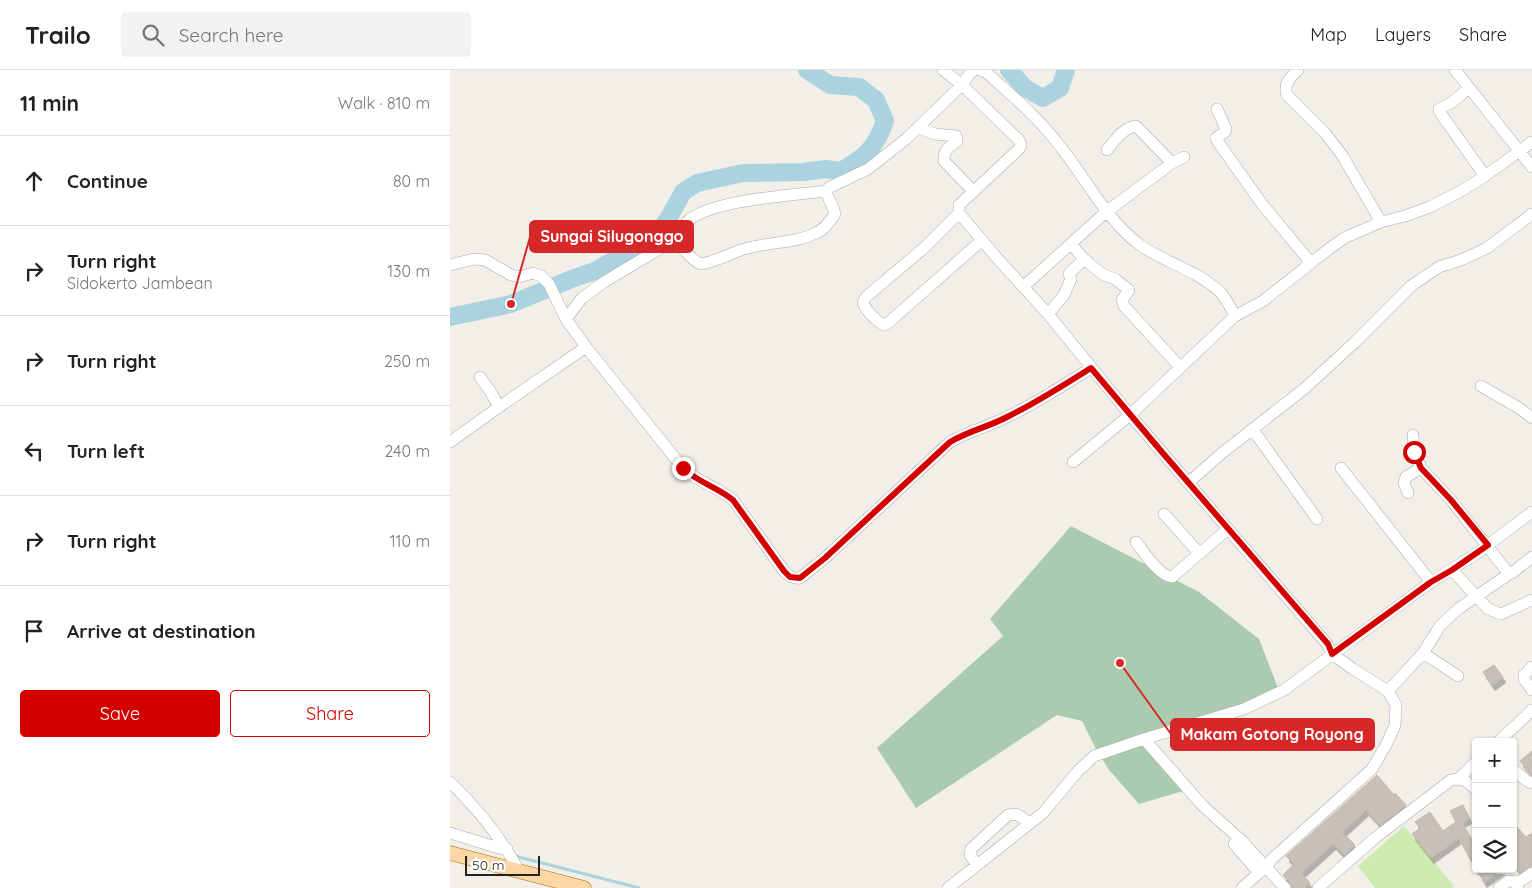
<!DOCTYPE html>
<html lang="en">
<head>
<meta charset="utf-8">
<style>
	:root { --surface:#fff; --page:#f2f2f2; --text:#222; --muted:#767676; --line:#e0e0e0; --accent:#d40000 }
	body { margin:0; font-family:Quicksand,sans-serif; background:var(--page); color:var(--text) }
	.controls { position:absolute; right:15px; bottom:15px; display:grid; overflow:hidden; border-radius:5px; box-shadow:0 1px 4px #0004 }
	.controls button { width:45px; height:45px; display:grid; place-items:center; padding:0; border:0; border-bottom:1px solid var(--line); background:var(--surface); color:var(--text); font:25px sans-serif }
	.scale { position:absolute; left:15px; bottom:12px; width:75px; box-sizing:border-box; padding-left:5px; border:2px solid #222; border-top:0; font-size:14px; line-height:18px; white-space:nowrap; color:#222; -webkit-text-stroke:4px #fff; paint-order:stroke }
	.stop { position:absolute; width:15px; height:15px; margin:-11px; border:4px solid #d40000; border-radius:50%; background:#fff }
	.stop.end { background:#d40000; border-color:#fff; box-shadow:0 1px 5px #0008 }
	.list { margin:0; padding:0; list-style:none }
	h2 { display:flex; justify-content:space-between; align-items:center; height:65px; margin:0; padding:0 20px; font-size:21px }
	h2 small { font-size:16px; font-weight:400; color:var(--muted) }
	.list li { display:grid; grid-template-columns:32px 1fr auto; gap:15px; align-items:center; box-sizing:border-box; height:90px; padding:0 20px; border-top:1px solid var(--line) }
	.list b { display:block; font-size:19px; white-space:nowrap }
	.list p { margin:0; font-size:16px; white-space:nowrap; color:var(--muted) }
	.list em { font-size:16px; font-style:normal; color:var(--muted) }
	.actions { display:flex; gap:10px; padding:15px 20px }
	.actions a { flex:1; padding:11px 0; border:1px solid var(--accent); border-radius:5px; text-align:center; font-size:18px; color:var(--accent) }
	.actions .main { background:var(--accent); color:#fff }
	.icon { flex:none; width:28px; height:28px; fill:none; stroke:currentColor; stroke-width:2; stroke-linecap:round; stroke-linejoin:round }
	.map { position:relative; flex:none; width:1082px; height:818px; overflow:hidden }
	header { display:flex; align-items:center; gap:30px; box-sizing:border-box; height:70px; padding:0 25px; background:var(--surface); border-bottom:1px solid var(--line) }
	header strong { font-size:24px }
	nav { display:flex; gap:28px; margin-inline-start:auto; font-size:18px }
	.search { width:350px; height:45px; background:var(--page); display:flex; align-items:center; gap:12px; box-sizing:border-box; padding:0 18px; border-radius:5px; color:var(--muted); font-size:19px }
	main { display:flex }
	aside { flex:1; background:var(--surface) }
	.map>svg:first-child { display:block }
	.grass { fill:#cdebb0 }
	.cemetery { fill:#aacbaf }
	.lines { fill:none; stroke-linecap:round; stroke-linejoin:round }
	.stream { stroke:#aad3df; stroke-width:3 }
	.river { stroke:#aad3df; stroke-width:18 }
	.building { fill:#c7bfb8; stroke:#c4b6ab; filter:url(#shadow) }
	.minor-casing { stroke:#a9a9a9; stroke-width:12 }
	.major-casing { stroke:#a06b00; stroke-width:15 }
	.minor { stroke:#fff; stroke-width:11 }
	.major { stroke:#fcd6a4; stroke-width:14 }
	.route { stroke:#d40000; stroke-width:6 }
	.leader { fill:none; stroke:#d62828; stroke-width:2 }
	.callout-dot { fill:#d62828; stroke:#fff; stroke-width:2 }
	.callout { fill:#d62828; stroke:#d62828; stroke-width:2 }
	.callout-label { font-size:16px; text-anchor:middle; font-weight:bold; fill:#fff }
</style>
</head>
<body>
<header>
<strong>Trailo</strong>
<div class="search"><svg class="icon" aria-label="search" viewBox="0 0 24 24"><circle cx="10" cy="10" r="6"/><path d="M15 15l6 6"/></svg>Search here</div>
<nav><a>Map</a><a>Layers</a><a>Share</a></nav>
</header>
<main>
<aside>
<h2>11 min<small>Walk · 810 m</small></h2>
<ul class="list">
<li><svg class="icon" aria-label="ahead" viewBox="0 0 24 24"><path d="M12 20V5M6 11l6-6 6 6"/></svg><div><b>Continue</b></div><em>80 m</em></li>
<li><svg class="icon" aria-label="right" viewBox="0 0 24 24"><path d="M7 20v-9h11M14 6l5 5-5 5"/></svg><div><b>Turn right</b><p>Sidokerto Jambean</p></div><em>130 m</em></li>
<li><svg class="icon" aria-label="right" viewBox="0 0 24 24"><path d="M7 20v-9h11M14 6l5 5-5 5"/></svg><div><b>Turn right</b></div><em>250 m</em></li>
<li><svg class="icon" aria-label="left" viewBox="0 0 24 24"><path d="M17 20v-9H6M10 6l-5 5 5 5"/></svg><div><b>Turn left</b></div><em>240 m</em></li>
<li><svg class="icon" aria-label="right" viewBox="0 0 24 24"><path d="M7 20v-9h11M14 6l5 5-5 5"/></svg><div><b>Turn right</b></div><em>110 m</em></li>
<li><svg class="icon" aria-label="arrive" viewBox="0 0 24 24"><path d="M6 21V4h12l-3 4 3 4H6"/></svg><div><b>Arrive at destination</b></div></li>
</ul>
<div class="actions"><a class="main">Save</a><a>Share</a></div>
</aside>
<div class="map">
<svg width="1082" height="818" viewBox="0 0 1082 818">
	<defs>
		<filter id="shadow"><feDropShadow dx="3" dy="5.5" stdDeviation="0" flood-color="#0004"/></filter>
	</defs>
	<rect width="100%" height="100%" fill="#f2efe9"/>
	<!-- grass -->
	<path class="grass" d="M954 756 1004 816 1002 818H925L908 796Z"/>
	<!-- cemetery -->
	<path class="cemetery" d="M621 456 749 522 809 569 828 618 795 633 697 662 740 719 689 734 659 700 646 679 632 651 607 645 466 738 427 678 553 566 540 549Z"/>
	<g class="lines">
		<!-- stream -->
		<path class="stream" d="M65 786 189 818"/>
		<!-- river -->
		<path class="river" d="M559 0 575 18 593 28 610 18 616 0
			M0 247 61 234 124 208 145 201 162 191 183 183 204 166 217 151 233 122 247 113 293 103 353 102 376 99 391 101C416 86 425 79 435 51L426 30 409 17 380 15 357 0"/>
	</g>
	<!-- building -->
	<path class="building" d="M1044 595 1053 607 1042 615 1033 602Z
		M1082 681V705L1070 691Z
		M927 705 944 725 945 723 956 735 930 755 916 740 892 762 905 775 894 785 883 774 851 803 860 813 853 818H842L841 813 833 805 844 794 836 786Z
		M1013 735 1019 748 1012 752 1026 778V800L1009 768 981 788 962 764 970 758 965 752 980 742 993 761 1006 752 1000 741Z
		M1063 753 1076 767 1082 763V796L1070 802 1063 794Z
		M1036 799H1052L1034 812 1029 804Z"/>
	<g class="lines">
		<!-- minor casing -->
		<g class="minor-casing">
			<path id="minor" d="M493 0 512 15 569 70 571 75 569 79 509 135V143L547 188 598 244 680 345 877 574 882 584 903 599 938 621 946 635 945 655 937 673 922 699 822 789 816 797 809 803 784 774
				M530 0 537 3C562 26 589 48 609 75 636 108 655 149 690 175 715 193 749 201 771 223 777 230 781 238 785 246
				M848 0C840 8 833 14 837 25L875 63 892 85 931 152
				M1005 0 1082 97
				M1019 18 1001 33 989 39V41L1035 106
				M767 39 776 59 775 62 766 68 768 72 812 134 861 193
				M469 58 485 64 506 66 507 71C499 77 493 81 494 91L523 121
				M657 80C665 70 673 58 686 56L722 93
				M509 143 475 177 416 227 413 232C415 240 426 251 434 255L438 253 531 171
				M226 173C229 165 231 158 237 152 258 130 345 125 376 121
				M621 174 634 189 652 204 665 209 679 220 672 230 674 236 730 297
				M0 195 24 189 35 190 61 205 69 207 83 203 91 206 99 214 116 249 136 277 233 398C247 412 268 417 283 430L334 501C339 506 342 509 350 508L375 488 500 372C518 361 538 357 557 347 587 333 614 315 641 298
				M573 217 656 142 722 93 734 87
				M598 244 614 225 621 209 619 204 634 189
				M116 249 132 228 154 212 216 175 226 173C238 180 237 188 251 194 268 191 282 182 298 178 320 172 346 173 366 163 374 160 380 151 385 144 383 135 378 129 376 121L380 117 418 99 456 69 512 15 520 3 525 0
				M30 307 40 321 49 337 136 277
				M1031 316 1069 338 1082 348
				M803 360 867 449
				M963 365 964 382 971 398 1001 430 1059 504 1062 503 1082 487
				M0 372 49 337
				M623 392 680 345 785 246 813 231 880 178 896 167 931 152 955 146 980 137 1013 120 1035 106 1082 72
				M891 398 981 512
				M738 413 772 383 854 319 904 273 961 216 989 197 1011 190 1037 178 1082 144
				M958 423 954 413 956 407 971 398
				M714 444 749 483
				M686 472C694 482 709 506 722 507L778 459
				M1002 500 1038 539 1051 544 1082 530
				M973 583 1008 606
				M1082 597 1074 605V609L1082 620
				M938 621 973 583 990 556 1008 539 1059 504
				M694 669 753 736 792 771 835 818
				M1048 672 1082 640
				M1063 699 1077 711 1082 713
				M1009 708 1026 692
				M0 712C27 738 51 767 69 801
				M0 763 49 778 57 779
				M527 795 520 785 521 779 558 745 566 744 580 753
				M1069 812 1082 803
				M498 818 593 743 628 701 644 686 694 669 794 639 834 620 981 512 1026 484 1082 442
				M792 818 809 803
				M868 818 925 768 1001 710C1013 707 1018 712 1026 720
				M1049 818 1058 811 1069 812 1067 818"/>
		</g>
		<!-- major casing -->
		<g class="major-casing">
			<path id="major" d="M0 783 134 818"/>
		</g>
		<!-- minor -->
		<use href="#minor" class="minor"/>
		<!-- major -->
		<use href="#major" class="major"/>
	</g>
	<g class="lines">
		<!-- route -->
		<path class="route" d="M233 398C247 412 267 417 283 430L334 501 340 507 350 508 375 488 500 372C518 361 538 357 557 347 586 333 614 315 641 298L711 381 878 574 882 584 981 512 1002 500 1038 475 1001 430 971 398 964 382"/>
	</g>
	<!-- callouts -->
	<path class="leader" d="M61 234L80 167M670 593L721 664"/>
	<g class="callout-dot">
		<circle cx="61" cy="234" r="5"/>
		<circle cx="670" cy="593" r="5"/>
	</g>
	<g class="callout">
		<rect x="80" y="151" width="163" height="31" rx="5"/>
		<rect x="721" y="649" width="203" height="31" rx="5"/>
	</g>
	<g class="callout-label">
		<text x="162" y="172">Sungai Silugonggo</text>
		<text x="822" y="670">Makam Gotong Royong</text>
	</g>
</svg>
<div class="controls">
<button>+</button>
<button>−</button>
<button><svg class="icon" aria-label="layers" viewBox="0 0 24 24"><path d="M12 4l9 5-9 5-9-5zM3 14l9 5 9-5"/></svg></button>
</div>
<div class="scale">50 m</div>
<div class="stop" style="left:964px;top:382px"></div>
<div class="stop end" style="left:233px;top:398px"></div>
</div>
</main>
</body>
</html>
